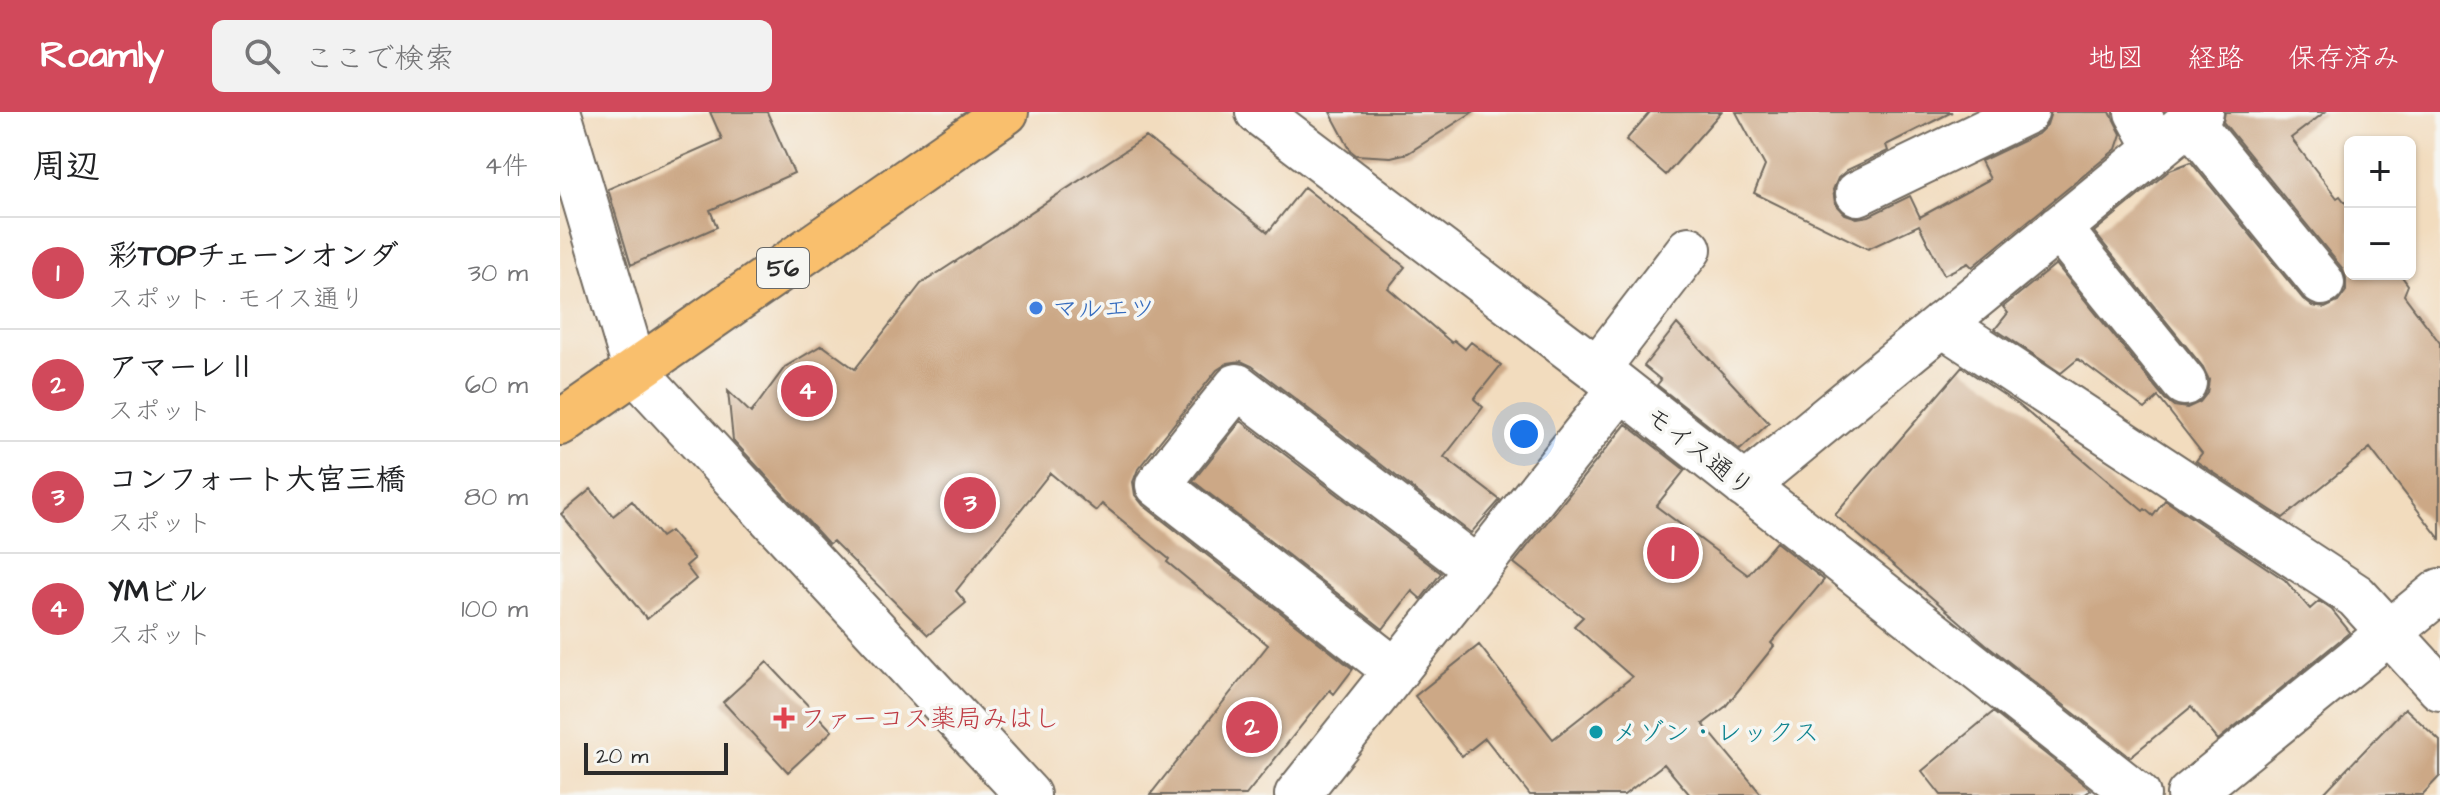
<!DOCTYPE html>
<html lang="ja">
<head>
<meta charset="utf-8">
<style>
	:root { --surface:#fff; --page:#f2f2f2; --text:#202124; --muted:#757577; --line:#e0e0e0; --accent:#d1495b }
	body { margin:0; font-family:"Architects Daughter","Klee One",sans-serif; background:var(--page); color:var(--text) }
	.controls { position:absolute; right:24px; top:24px; display:grid; overflow:hidden; border-radius:12px; box-shadow:0 2px 6px #0004 }
	.controls button { width:72px; height:72px; display:grid; place-items:center; padding:0; border:0; border-bottom:2px solid var(--line); background:var(--surface); color:var(--text); font:40px sans-serif }
	.scale { position:absolute; left:24px; bottom:20px; width:144px; box-sizing:border-box; padding-left:8px; border:4px solid #2b2b2b; border-top:0; font-size:22px; line-height:28px; white-space:nowrap; color:#2b2b2b; -webkit-text-stroke:6px #f6f6f2; paint-order:stroke }
	.you { position:absolute; left:964px; top:322px; width:28px; height:28px; margin:-20px; border:6px solid #fff; border-radius:50%; background:#1a73e8; box-shadow:0 0 0 12px #1a73e833 }
	.badge { display:grid; place-items:center; width:52px; height:52px; border-radius:50%; background:var(--accent); color:#fff; font-size:26px; font-weight:700 }
	.pin { position:absolute; translate:-50% -50%; border:4px solid #fff; box-shadow:0 2px 8px #0006 }
	.list { margin:0; padding:0; list-style:none }
	h2 { display:flex; justify-content:space-between; align-items:center; height:104px; margin:0; padding:0 32px; font-size:34px }
	h2 small { font-size:26px; font-weight:400; color:var(--muted) }
	.list li { display:grid; grid-template-columns:52px 1fr auto; gap:24px; align-items:center; box-sizing:border-box; height:112px; padding:0 32px; border-top:2px solid var(--line) }
	.list b { display:block; font-size:30px; white-space:nowrap }
	.list p { margin:0; font-size:26px; white-space:nowrap; color:var(--muted) }
	.list em { font-size:26px; font-style:normal; color:var(--muted) }
	.icon { flex:none; width:44px; height:44px; fill:none; stroke:currentColor; stroke-width:2; stroke-linecap:round; stroke-linejoin:round }
	.map { position:relative; flex:none; width:1880px; height:683px; overflow:hidden }
	header { display:flex; align-items:center; gap:48px; box-sizing:border-box; height:112px; padding:0 40px; background:var(--accent); color:#fff }
	header strong { font-size:38px }
	nav { display:flex; gap:44px; margin-inline-start:auto; font-size:28px }
	.search { width:560px; height:72px; background:var(--page); display:flex; align-items:center; gap:20px; box-sizing:border-box; padding:0 28px; border-radius:12px; color:var(--muted); font-size:30px }
	main { display:flex }
	aside { flex:1; background:var(--surface) }
	.map>svg:first-child { display:block }
	.building { fill:#cca886 }
	.lines { fill:none; stroke-linecap:round; stroke-linejoin:round }
	.minor-casing { stroke:#71695e; stroke-width:48 }
	.major-casing { stroke:#71695e; stroke-width:48 }
	.minor { stroke:#fff; stroke-width:44 }
	.major { stroke:#f9bf6d; stroke-width:44 }
	.shop-dot { fill:#3f7fe0; stroke:#f6f6f2; stroke-width:3 }
	.health-dot { fill:#e0444e; stroke:#f6f6f2; stroke-width:3 }
	.culture-dot { fill:#0f9aa8; stroke:#f6f6f2; stroke-width:3 }
	.labels { text-anchor:middle; stroke-width:7; stroke-linejoin:round; paint-order:stroke }
	.shield { fill:#f6f6f2; stroke:#686867; stroke-width:2 }
	.shield-label { font-size:24px; font-weight:bold; fill:#2b2b2b }
	.shop-label { font-size:26px; fill:#366cbe; stroke:#f6f6f2; text-anchor:start }
	.street-label { font-size:26px; fill:#2b2b2b; stroke:#f6f6f2 }
	.health-label { font-size:26px; fill:#be3a42; stroke:#f6f6f2; text-anchor:start }
	.culture-label { font-size:26px; fill:#0d838f; stroke:#f6f6f2; text-anchor:start }
</style>
</head>
<body>
<header>
<strong>Roamly</strong>
<div class="search"><svg class="icon" aria-label="search" viewBox="0 0 24 24"><circle cx="10" cy="10" r="6"/><path d="M15 15l6 6"/></svg>ここで検索</div>
<nav><a>地図</a><a>経路</a><a>保存済み</a></nav>
</header>
<main>
<aside>
<h2>周辺<small>4件</small></h2>
<ul class="list">
<li><span class="badge">1</span><div><b>彩TOPチェーンオンダ</b><p>スポット · モイス通り</p></div><em>30 m</em></li>
<li><span class="badge">2</span><div><b>アマーレⅡ</b><p>スポット</p></div><em>60 m</em></li>
<li><span class="badge">3</span><div><b>コンフォート大宮三橋</b><p>スポット</p></div><em>80 m</em></li>
<li><span class="badge">4</span><div><b>YMビル</b><p>スポット</p></div><em>100 m</em></li>
</ul>
</aside>
<div class="map">
<svg width="1880" height="683" viewBox="0 0 1880 683">
	<rect width="100%" height="100%" fill="#f6f6f2"/>
	<filter id="ink" filterUnits="userSpaceOnUse"><feTurbulence type="fractalNoise" baseFrequency=".0125" numOctaves="2"/><feDisplacementMap in="SourceGraphic" scale="16" xChannelSelector="R" yChannelSelector="G"/><feConvolveMatrix kernelMatrix="1 2 1 2 8 2 1 2 1" color-interpolation-filters="sRGB"/></filter>
	<filter id="wash" filterUnits="userSpaceOnUse"><feTurbulence type="fractalNoise" baseFrequency=".006" numOctaves="4" result="noise"/><feDisplacementMap in="SourceGraphic" scale="32" xChannelSelector="R" yChannelSelector="G"/><feGaussianBlur stdDeviation="1.8" result="paint"/><feColorMatrix in="noise" values="0 0 0 0 0 0 0 0 0 0 0 0 0 0 0 0 0 1.4 0 .05"/><feComposite in="paint" operator="in"/></filter>
	<g filter="url(#wash)">
		<rect width="100%" height="100%" fill="#f2dcbe"/>
		<g id="blocks">
			<!-- building -->
			<path class="building" d="M150 0H207L234 61 150 98 157 115 71 153 48 77 162 27Z
				M770 0H913L848 41 831 45 796 43 791 39Z
				M1090 0H1161L1106 63 1066 28Z
				M1176 0H1392L1326 33 1328 39 1287 58 1278 66 1273 78 1275 91 1285 102 1297 106 1309 104 1350 84 1360 105 1430 67 1421 49 1478 22 1487 13 1491 0H1550L1561 22 1556 37 1412 155 1408 151 1384 163 1359 113 1308 137 1194 81 1205 54Z
				M1665 0H1765L1731 26 1777 86 1780 84 1790 97V162H1840L1848 173 1844 183 1880 231V427L1810 336 1723 406 1636 349 1642 341 1598 285 1585 297 1518 247 1501 261 1435 217 1448 201 1443 195 1496 152 1605 287 1614 294 1627 296 1640 290 1647 281 1649 268 1643 255 1534 120 1610 58 1631 50 1743 187 1752 194 1765 196 1778 190 1786 179V166L1782 156 1663 10Z
				M586 25 708 120 744 75 845 155 828 176 892 231 894 228 905 237 911 230 941 253 914 287 923 295 884 345 940 388 911 421 692 254 681 249 668 251 657 258 578 357 573 370 575 383 583 393 793 557 774 582 770 578 686 683H590L708 533 607 450 609 447 542 392 536 399 490 361 396 479 406 491 368 523 273 429 269 432 173 328 168 279 191 301 225 255 262 233 295 257 361 172Z
				M1117 212 1209 311 1180 338 1097 273 1101 268 1084 254Z
				M1402 255 1459 293 1583 399 1585 397 1593 404 1605 388 1725 468 1750 497 1759 489 1772 498 1790 520 1658 628 1631 595 1570 645 1426 532 1275 403Z
				M681 309 881 461 861 487 852 479 823 517 633 369Z
				M1066 312 1125 358 1096 394 1188 463 1216 430 1264 468 1211 531 1214 534 1165 595 1143 612 1202 683H1130L1104 652 1064 683H970L925 626 902 644 855 584 919 533 993 627 1072 565 1014 514 1023 505 954 451Z
				M31 377 53 404 72 389 101 425 110 419 134 447 126 454 136 467 87 507 1 402Z
				M207 550 272 619 228 660 163 590Z
				M1845 596 1880 629V664L1862 683H1762Z
				M1433 600 1531 678 1524 683H1381L1362 659Z"/>
		</g>
	</g>
	<g filter="url(#ink)">
		<use href="#blocks" fill-opacity="0" stroke="#71695e" stroke-width="2"/>
		<g class="lines">
			<!-- minor casing -->
			<g class="minor-casing">
				<path id="minor" d="M698 0 1037 257 1578 683
					M1577 0 1597 36
					M0 5 76 260 468 683
					M1630 9 1762 171
					M1298 81 1466 0
					M1499 116 1624 271
					M1382 212 1796 484 1880 576
					M1037 257 1129 137
					M1185 374 1641 0
					M836 559 598 373 677 274 917 457
					M737 683 1061 276
					M1629 683 1880 479"/>
			</g>
			<!-- major casing -->
			<g class="major-casing">
				<path id="major" d="M0 311 446 0"/>
			</g>
			<!-- minor -->
			<use href="#minor" class="minor"/>
			<!-- major -->
			<use href="#major" class="major"/>
		</g>
	</g>
	<!-- markers -->
	<circle class="shop-dot" cx="476" cy="196" r="8"/>
	<path class="health-dot" d="M220 594h8v8h8v8h-8v8h-8v-8h-8v-8h8z"/>
	<circle class="culture-dot" cx="1036" cy="620" r="8"/>
	<g class="labels">
		<!-- shield labels -->
		<rect class="shield" x="197" y="136" width="52" height="40" rx="6"/>
		<g class="shield-label">
			<text x="223" y="164">56</text>
		</g>
		<!-- shop labels -->
		<g class="shop-label">
			<text x="492" y="205">マルエツ</text>
		</g>
		<!-- street labels -->
		<g class="street-label">
			<text transform="translate(1140 339) rotate(38)" y="9">モイス通り</text>
		</g>
		<!-- health labels -->
		<g class="health-label">
			<text x="240" y="615">ファーコス薬局みはし</text>
		</g>
		<!-- culture labels -->
		<g class="culture-label">
			<text x="1052" y="629">メゾン・レックス</text>
		</g>
	</g>
</svg>
<div class="controls">
<button>+</button>
<button>−</button>
</div>
<div class="scale">20 m</div>
<div class="you"></div>
<div class="pin badge" style="left:1113px;top:441px">1</div>
<div class="pin badge" style="left:692px;top:615px">2</div>
<div class="pin badge" style="left:410px;top:391px">3</div>
<div class="pin badge" style="left:247px;top:279px">4</div>
</div>
</main>
</body>
</html>
